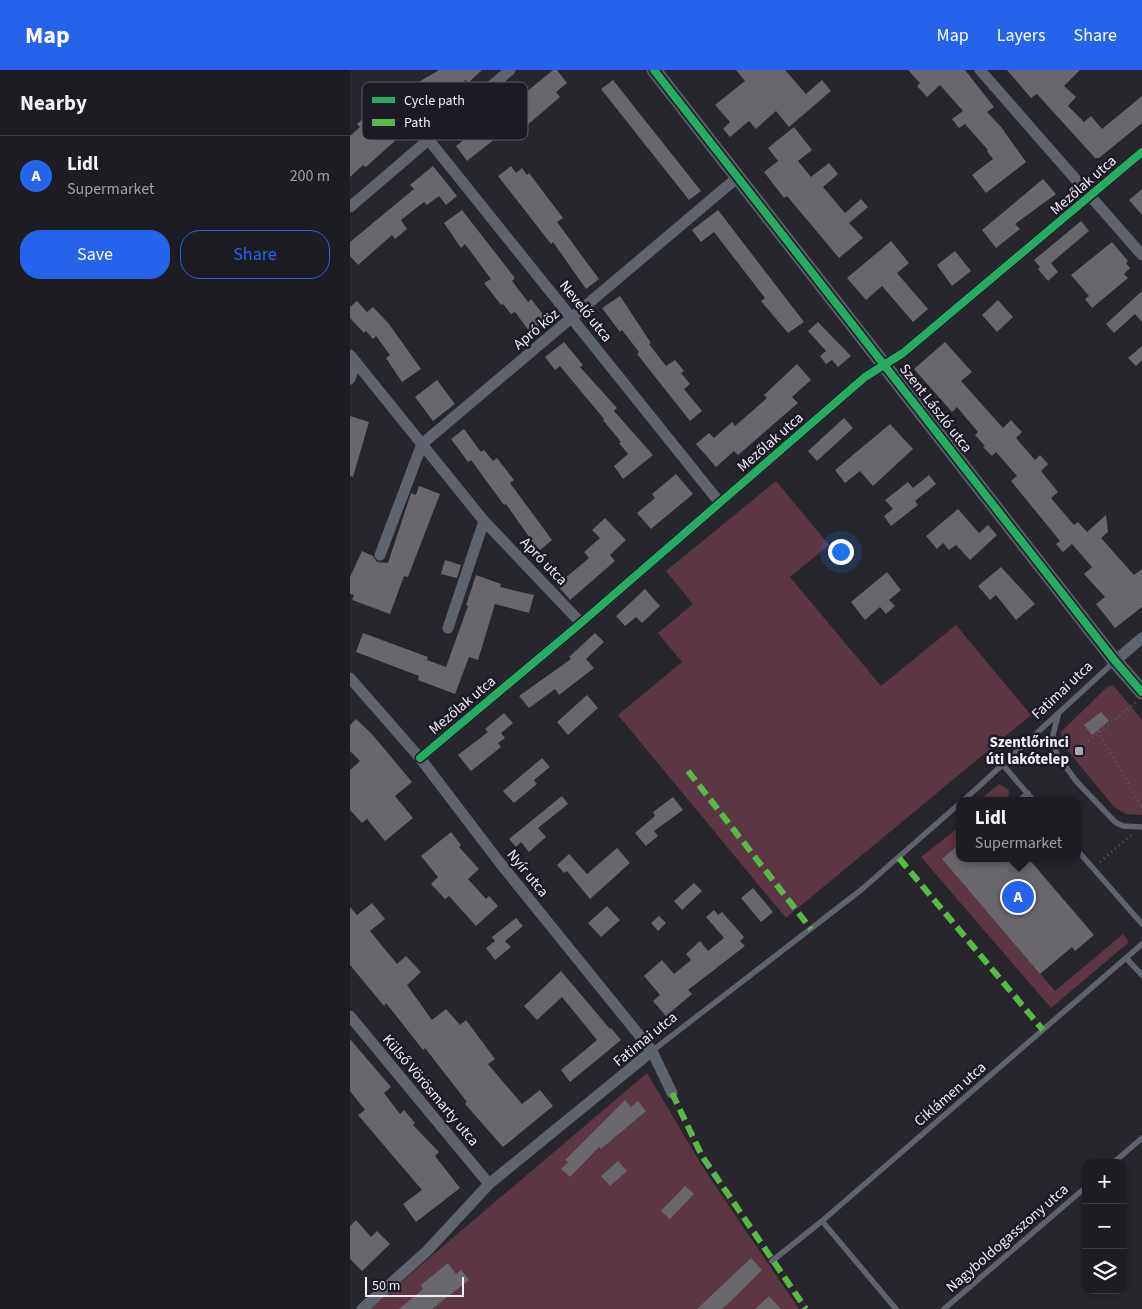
<!DOCTYPE html>
<html lang="en">
<head>
<meta charset="utf-8">
<style>
	:root { --surface:#1d1c22; --page:#25252a; --text:#f1f3f6; --muted:#a0a1a5; --line:#3b3a40; --accent:#2563eb }
	body { margin:0; font-family:"Source Sans 3",sans-serif; background:var(--page); color:var(--text) }
	.controls { position:absolute; right:15px; bottom:15px; display:grid; overflow:hidden; border-radius:10px; box-shadow:0 1px 4px #0004 }
	.controls button { width:45px; height:45px; display:grid; place-items:center; padding:0; border:0; border-bottom:1px solid var(--line); background:var(--surface); color:var(--text); font:25px sans-serif }
	.scale { position:absolute; left:15px; bottom:12px; width:99px; box-sizing:border-box; padding-left:5px; border:2px solid #f0eef7; border-top:0; font-size:14px; line-height:18px; white-space:nowrap; color:#f0eef7; -webkit-text-stroke:4px #1d1a26; paint-order:stroke }
	.you { position:absolute; left:490px; top:481px; width:18px; height:18px; margin:-12px; border:4px solid #fff; border-radius:50%; background:#1a73e8; box-shadow:0 0 0 8px #1a73e833 }
	.badge { display:grid; place-items:center; width:32px; height:32px; border-radius:50%; background:var(--accent); color:#fff; font-size:16px; font-weight:700 }
	.pin { position:absolute; translate:-50% -50%; border:2px solid #fff; box-shadow:0 1px 5px #0006 }
	.popup { position:absolute; left:606px; top:727px; width:125px; height:65px; box-sizing:border-box; display:grid; place-content:center; border-radius:10px; background:var(--surface); filter:drop-shadow(0 1px 4px #0005); font-size:16px; white-space:nowrap; color:var(--muted) }
	.popup b { font-size:19px; color:var(--text) }
	.popup::after { content:''; position:absolute; left:50%; top:100%; margin-left:-10px; border:10px solid transparent; border-top-color:var(--surface) }
	.list { margin:0; padding:0; list-style:none }
	h2 { display:flex; justify-content:space-between; align-items:center; height:65px; margin:0; padding:0 20px; font-size:21px }
	h2 small { font-size:16px; font-weight:400; color:var(--muted) }
	.list li { display:grid; grid-template-columns:32px 1fr auto; gap:15px; align-items:center; box-sizing:border-box; height:80px; padding:0 20px; border-top:1px solid var(--line) }
	.list b { display:block; font-size:19px; white-space:nowrap }
	.list p { margin:0; font-size:16px; white-space:nowrap; color:var(--muted) }
	.list em { font-size:16px; font-style:normal; color:var(--muted) }
	.actions { display:flex; gap:10px; padding:15px 20px }
	.actions a { flex:1; padding:11px 0; border:1px solid var(--accent); border-radius:20px; text-align:center; font-size:18px; color:var(--accent) }
	.actions .main { background:var(--accent); color:#fff }
	.icon { flex:none; width:28px; height:28px; fill:none; stroke:currentColor; stroke-width:2; stroke-linecap:round; stroke-linejoin:round }
	.map { position:relative; flex:none; width:792px; height:1239px; overflow:hidden }
	header { display:flex; align-items:center; gap:30px; box-sizing:border-box; height:70px; padding:0 25px; background:var(--accent); color:#fff }
	header strong { font-size:24px }
	nav { display:flex; gap:28px; margin-inline-start:auto; font-size:18px }
	main { display:flex }
	aside { flex:1; background:var(--surface) }
	.map>svg:first-child { display:block }
	.green { fill:#5c3642 }
	.building { fill:#69666c }
	.lines { fill:none; stroke-linecap:round; stroke-linejoin:round }
	.path { stroke:#5a5c64; stroke-width:2.5; stroke-dasharray:1 4; stroke-linecap:butt }
	.lane { stroke:#5e636e; stroke-width:5.5 }
	.street { stroke:#5e636e; stroke-width:11 }
	.secondary { stroke:#575c68; stroke-width:15 }
	.quiet { stroke:#58b947; stroke-width:6; stroke-dasharray:12 6; stroke-linecap:butt }
	.cycleway-casing { stroke:#1d1a26; stroke-width:11 }
	.cycleway { stroke:#26ab63; stroke-width:8 }
	.poi-dot { fill:#aaa8b0; stroke:#1d1a26; stroke-width:2 }
	.labels { text-anchor:middle; stroke-width:5; stroke-linejoin:round; paint-order:stroke }
	.street-label { font-size:15px; fill:#f0eef7; stroke:#1d1a26 }
	.poi-label { font-size:15px; font-weight:bold; fill:#f0eef7; stroke:#1d1a26; text-anchor:end }
	.key { fill:#1d1a26; stroke:#5c5a65; stroke-width:1 }
	.key-label { font-size:14px; fill:#f0eef7 }
</style>
</head>
<body>
<header>
<strong>Map</strong>
<nav><a>Map</a><a>Layers</a><a>Share</a></nav>
</header>
<main>
<aside>
<h2>Nearby<small></small></h2>
<ul class="list">
<li><span class="badge">A</span><div><b>Lidl</b><p>Supermarket</p></div><em>200 m</em></li>
</ul>
<div class="actions"><a class="main">Save</a><a>Share</a></div>
</aside>
<div class="map">
<svg width="792" height="1239" viewBox="0 0 792 1239">
	<rect width="100%" height="100%" fill="#27262d"/>
	<!-- green -->
	<path class="green" d="M426 411 479 475 440 507 531 616 606 555 681 645 436 848 268 645 332 592 308 563 343 534 316 501Z
		M763 615 792 650V745L776 744 764 737 714 676 711 662 757 617Z
		M649 714 659 720 658 731H637L634 726Z
		M609 757V774L592 789 705 921 773 864 779 872 701 938 571 787Z
		M297 1003 354 1099 449 1239H19Z"/>
	<!-- building -->
	<path class="building" d="M89 0H132L118 13 116 10 100 19 102 22 72 40 77 46 48 68 16 97 13 95 0 107V66L10 57 7 54 26 37 31 42 72 10Z
		M203 0H207L217 13 206 22 210 27 175 57 169 50 117 91 106 76 133 55 134 57Z
		M386 0H435L456 24 472 10 481 21 439 57 426 41 406 59 399 51 380 67 373 59 380 52 365 35 395 11Z
		M558 0H615L644 37 637 42 651 57 676 92 636 123 622 105 643 89 637 81 638 80 615 54 609 58 602 49 613 41 590 15 577 27 567 16 570 13Z
		M657 0H730L714 16 726 27 718 36 734 52 741 46 752 59 792 26V53L749 88H745L687 24 681 28Z
		M263 10 351 121 339 130 251 19Z
		M444 57 462 80 448 91 461 107 479 93 488 104 473 117 495 143 511 129 518 137 499 153 513 168 489 188 437 126 434 128 414 102 428 91 418 78Z
		M83 96 107 126 96 135 89 126 77 135 74 132 51 150 57 159 45 169 42 165 8 195 0 186V172L64 119 60 115Z
		M161 96 166 103 172 98 177 105 179 103 213 148 207 152 249 209 236 219 203 172 201 174 148 106Z
		M693 109 706 124 665 154 670 159 646 178 632 160Z
		M792 119V145L779 130Z
		M112 140 165 208 162 211 178 232 181 229 199 252 182 265 165 242 161 244 153 234 151 235 134 213 141 209 115 174 111 178 94 153Z
		M368 140 454 252 438 263 411 231 415 228 364 162 351 172 342 160Z
		M731 151 739 161 701 193 708 202 698 211 688 199 690 197 684 190Z
		M541 171 559 193 547 203 578 239 563 252 532 216 516 230 497 208Z
		M762 172 778 191 776 193 780 198 774 204 778 208 742 238 735 229 739 226 721 205Z
		M605 181 621 201 602 216 587 195Z
		M792 221V252L785 244 764 263 756 254Z
		M270 226 301 273 299 274 316 296 325 290 334 301 331 303 340 314 334 319 352 341 340 351 287 284 289 282 272 260 270 262 252 238Z
		M648 230 663 247 647 262 632 245Z
		M7 231 17 242 23 237 39 254 71 299 52 312 36 288 40 285 26 266 23 269 16 261 14 263 0 248V237Z
		M468 252 501 286 488 297 482 290 476 294 470 286 476 281 458 261Z
		M214 272 233 295 230 297 267 338 264 341 303 385 273 409 264 396 278 384 269 373 271 372 253 350 254 349 210 296 205 300 195 287Z
		M595 272 622 302 611 311 653 358 661 350 672 362 666 368 685 390 690 385 698 394 691 401 708 422 701 428 724 455 728 452 737 462 756 445 758 462 751 468 784 505 792 499V537L765 558 746 534 755 527 734 504 742 497 722 474 713 482 706 474 710 471 661 411 667 406 646 382 642 386 633 377 635 376 625 365 628 362 607 337 602 342 564 299Z
		M792 276V290L786 296 778 288Z
		M447 294 461 310 442 327 448 333 388 385 384 381 366 397 346 374 359 363 364 368 382 352 385 356 417 328 414 325Z
		M87 310 105 334 83 351 65 327Z
		M0 346 19 352 3 407 0 406Z
		M494 348 503 358 467 391 458 381Z
		M540 354 563 379 523 416 510 401 495 413 485 400Z
		M114 359 131 382 134 380 143 391 147 388 164 410 160 413 202 470 189 481 156 434 154 435 121 390 118 392 101 369Z
		M326 404 343 424 301 459 287 443 305 428 302 424Z
		M579 405 586 414 565 431 568 435 541 456 534 446 543 439 535 430 558 412 563 418Z
		M69 416 90 424 58 507 54 506 40 544 2 530 4 525 0 524V507L12 481 23 486 27 492 38 493 61 423 66 425Z
		M608 439 629 463 638 455 647 465 620 490 606 475 599 480 593 473 587 479 576 466Z
		M255 448 276 470 260 485 265 491 220 530 207 515 239 488 234 482 250 468 242 460Z
		M95 490 111 495 107 508 91 504Z
		M651 497 685 534 666 550 646 525 640 530 628 516Z
		M537 502 551 520 539 530 545 536 536 544 530 537 515 550 501 532Z
		M126 505 151 514 150 517 184 525 179 543 145 534 128 590 119 587 105 624 68 610 69 606 6 582 13 563 78 587 77 590 96 597 118 536 116 535Z
		M295 519 310 536 292 553 286 547 275 556 266 546Z
		M245 563 254 572 236 589 244 598 209 625 205 619 179 638 169 626 221 589 219 587Z
		M237 625 248 638 218 665 207 652Z
		M751 642 759 651 742 665 734 655Z
		M154 643 163 653 151 663 155 668 148 673 151 677 121 701 108 685 138 662 135 659Z
		M6 649 22 664 62 712 45 726 63 748 35 771 17 749 12 753 0 740V700L10 691 0 681V655Z
		M192 688 200 697 184 710 187 714 164 733 153 721Z
		M212 726 218 734 188 758 196 767 179 782 171 772 166 777 159 769Z
		M323 727 333 740 304 761 308 766 296 776 285 763 305 746 303 742Z
		M101 762 111 775 109 777 129 799 118 809 136 829 139 826 148 836 126 856 99 826 95 829 81 814 88 807 71 786Z
		M609 774V788H678L744 865 725 881 722 877 690 904 592 789Z
		M267 778 280 793 240 829 217 801 214 803 207 795 219 784 237 804Z
		M344 813 352 821 332 840 324 831Z
		M403 818 423 842 411 852 391 828Z
		M22 833 35 849 20 861 47 894 56 886 71 902 57 915 82 950 96 939 110 955 116 950 145 989 138 994 172 1034 190 1020 203 1036 153 1077 115 1034 117 1032 75 978 73 980 36 933 34 936 0 895V837L7 845Z
		M257 836 270 850 251 867 238 853Z
		M364 840 368 845 372 842 394 867 390 871 395 876 338 920 342 924 316 946 303 931 310 925 294 906 312 890 324 904 341 890 336 884 350 871 358 881 374 868 356 847Z
		M309 846 316 853 308 861 301 853Z
		M166 848 173 856 155 871 161 877 145 890 136 878 145 871 142 867Z
		M211 901 260 959 261 958 271 970 220 1012 211 1000 247 970 212 927 187 950 174 936Z
		M0 969 41 1017 34 1023 50 1044 54 1040 65 1053 63 1055 89 1082 85 1086 110 1118 66 1152 53 1134 72 1120 8 1045 15 1040 0 1021Z
		M275 1030 281 1037 288 1031 296 1041 251 1079 249 1077 220 1107 211 1099 218 1092 215 1090Z
		M268 1091 277 1101 260 1116 251 1106Z
		M335 1116 344 1124 320 1149 311 1141Z
		M6 1150 21 1167 27 1161 40 1174 12 1201 0 1189V1156Z
		M401 1188 412 1200 382 1230 372 1239H347Z
		M98 1193 106 1204 111 1200 119 1210 82 1239H49L73 1219 71 1215Z
		M419 1226 431 1239H405Z"/>
	<g class="lines">
		<!-- path -->
		<path class="path" d="M748 661 792 737
			M719 687 786 632
			M750 792 781 765"/>
		<!-- lane -->
		<path class="lane" d="M708 646 702 668 707 685 727 712 765 752 773 756 792 757
			M653 695 684 731
			M613 731 764 592
			M669 731 678 723
			M727 780 792 854
			M776 888 792 905
			M302 981 511 820 609 734
			M763 1093 792 1068
			M472 1151 546 1239
			M422 1191 472 1151 792 874
			M594 1239 736 1117"/>
		<!-- street -->
		<path class="street" d="M630 0 792 185
			M78 69 370 433
			M0 137 160 0
			M0 285 134 451 231 553
			M0 309 6 292
			M30 485 72 374 388 107
			M98 558 134 451
			M765 591 792 568
			M0 608 70 688 150 793 302 981 322 1023
			M70 688 231 553 515 307 553 283 792 82
			M0 946 139 1114
			M12 1239 77 1181 139 1114 302 981"/>
		<!-- secondary -->
		<path class="secondary" d="M304 0 765 591 792 622"/>
		<!-- quiet -->
		<path class="quiet" d="M338 701 461 859
			M549 788 693 960
			M322 1023 352 1086 456 1239"/>
		<!-- cycleway casing -->
		<g class="cycleway-casing">
			<path id="cycleway" d="M304 0 765 591 792 622
				M70 688 231 553 515 307 553 283 792 82"/>
		</g>
		<!-- cycleway -->
		<use href="#cycleway" class="cycleway"/>
	</g>
	<!-- markers -->
	<rect class="poi-dot" x="724" y="676" width="10" height="10" rx="2.5"/>
	<g class="labels">
		<!-- street labels -->
		<g class="street-label">
			<text transform="translate(733 115) rotate(-41)" y="5">Mezőlak utca</text>
			<text transform="translate(236 241) rotate(51)" y="5">Nevelő utca</text>
			<text transform="translate(186 259) rotate(-40)" y="5">Apró köz</text>
			<text transform="translate(586 338) rotate(52)" y="5">Szent László utca</text>
			<text transform="translate(420 372) rotate(-41)" y="5">Mezőlak utca</text>
			<text transform="translate(194 491) rotate(46)" y="5">Apró utca</text>
			<text transform="translate(712 620) rotate(-43)" y="5">Fatimai utca</text>
			<text transform="translate(112 635) rotate(-40)" y="5">Mezőlak utca</text>
			<text transform="translate(178 803) rotate(51)" y="5">Nyír utca</text>
			<text transform="translate(295 969) rotate(-39)" y="5">Fatimai utca</text>
			<text transform="translate(81 1020) rotate(50)" y="5">Külső Vörösmarty utca</text>
			<text transform="translate(600 1024) rotate(-41)" y="5">Ciklámen utca</text>
			<text transform="translate(657 1168) rotate(-41)" y="5">Nagyboldogasszony utca</text>
		</g>
		<!-- poi labels -->
		<g class="poi-label">
			<text x="719" y="677">Szentlőrinci<tspan x="719" dy="17">úti lakótelep</tspan></text>
		</g>
	</g>
	<!-- legend -->
	<rect x="12" y="12" width="166" height="58" rx="8" class="key"/>
	<rect x="22" y="27" width="23" height="6" fill="#26ab63"/>
	<rect x="22" y="49" width="23" height="7" fill="#58b947"/>
	<g class="key-label">
		<text x="54" y="35">Cycle path</text>
		<text x="54" y="57">Path</text>
	</g>
</svg>
<div class="controls">
<button>+</button>
<button>−</button>
<button><svg class="icon" aria-label="layers" viewBox="0 0 24 24"><path d="M12 4l9 5-9 5-9-5zM3 14l9 5 9-5"/></svg></button>
</div>
<div class="scale">50 m</div>
<div class="you"></div>
<div class="pin badge" style="left:668px;top:827px">A</div>
<div class="popup"><b>Lidl</b>Supermarket</div>
</div>
</main>
</body>
</html>
